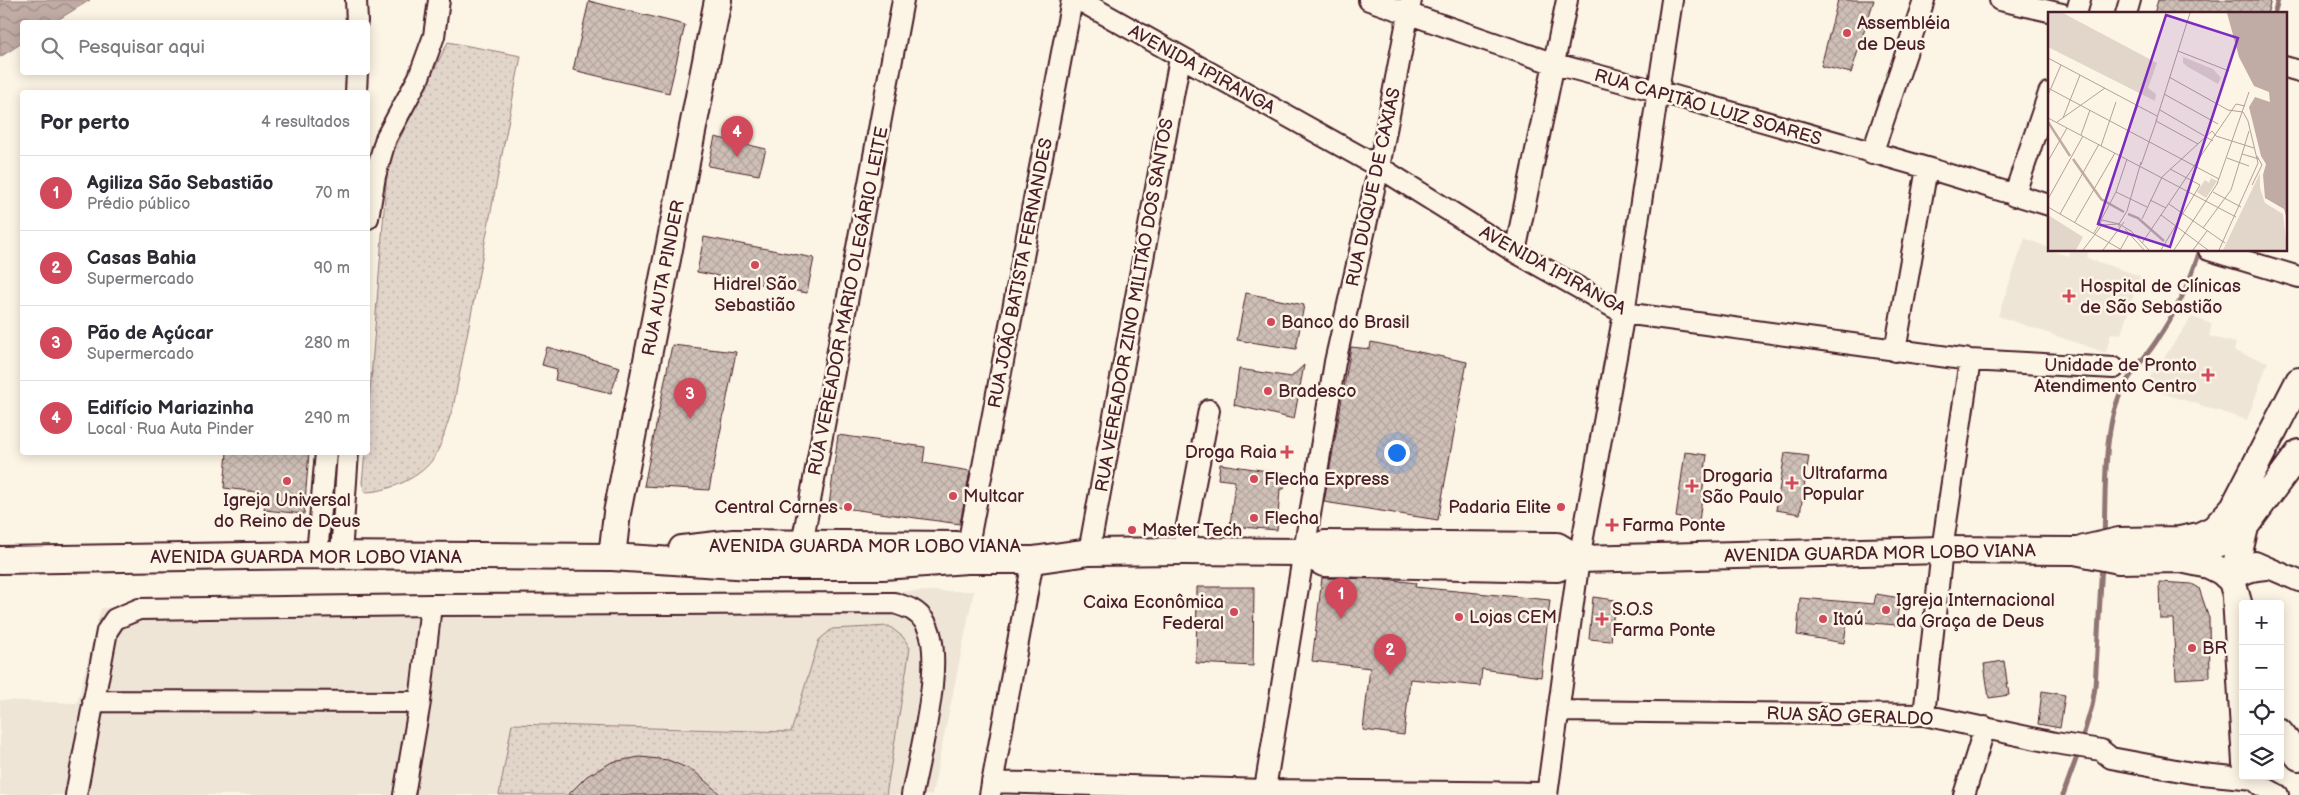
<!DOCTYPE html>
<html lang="pt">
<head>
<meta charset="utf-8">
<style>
	:root { --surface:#fff; --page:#f2f2f3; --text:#2b2b33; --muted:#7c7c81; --line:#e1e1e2; --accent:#d1495b }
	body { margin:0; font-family:"Balsamiq Sans",sans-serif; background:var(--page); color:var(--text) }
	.controls { position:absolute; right:15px; bottom:15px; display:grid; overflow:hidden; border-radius:5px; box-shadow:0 2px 12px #0003 }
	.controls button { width:45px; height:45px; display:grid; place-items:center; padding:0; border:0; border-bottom:1px solid var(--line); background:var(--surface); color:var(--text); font:25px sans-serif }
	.you { position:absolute; left:1396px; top:452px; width:18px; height:18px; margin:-12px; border:4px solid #fff; border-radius:50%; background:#1a73e8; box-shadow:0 0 0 8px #1a73e833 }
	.badge { display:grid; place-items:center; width:32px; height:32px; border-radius:50%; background:var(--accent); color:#fff; font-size:16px; font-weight:700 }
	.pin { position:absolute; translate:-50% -41px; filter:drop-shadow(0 1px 2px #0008) }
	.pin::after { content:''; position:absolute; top:26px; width:18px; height:15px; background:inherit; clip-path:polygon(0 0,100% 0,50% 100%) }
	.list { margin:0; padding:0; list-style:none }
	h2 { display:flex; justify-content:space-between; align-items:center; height:65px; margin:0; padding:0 20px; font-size:21px }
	h2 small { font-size:16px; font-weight:400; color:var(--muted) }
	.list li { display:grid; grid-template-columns:32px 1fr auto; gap:15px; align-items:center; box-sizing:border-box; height:75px; padding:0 20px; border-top:1px solid var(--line) }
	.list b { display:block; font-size:19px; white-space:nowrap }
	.list p { margin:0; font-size:16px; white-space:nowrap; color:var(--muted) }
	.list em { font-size:16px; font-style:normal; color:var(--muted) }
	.icon { flex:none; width:28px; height:28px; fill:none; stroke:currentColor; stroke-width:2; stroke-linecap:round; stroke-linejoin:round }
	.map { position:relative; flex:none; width:2299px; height:795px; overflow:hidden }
	.search { position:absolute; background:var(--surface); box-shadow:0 2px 12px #0003; left:20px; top:20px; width:350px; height:55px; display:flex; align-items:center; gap:12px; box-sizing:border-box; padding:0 18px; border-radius:5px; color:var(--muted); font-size:19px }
	.panel { position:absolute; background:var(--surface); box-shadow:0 2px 12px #0003; left:20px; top:90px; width:350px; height:365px; border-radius:5px }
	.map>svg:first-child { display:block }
	.built { fill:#eee5d7 }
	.grass { fill:url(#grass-dots); stroke:#967a7a }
	.water { fill:url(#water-waves); stroke:#917474 }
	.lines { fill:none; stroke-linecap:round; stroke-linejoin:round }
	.stream { stroke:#917474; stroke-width:5 }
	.building { fill:url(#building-cross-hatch); stroke:#4a1f2b }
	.minor-casing { stroke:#4a1f2b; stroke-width:24 }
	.major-casing { stroke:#4a1f2b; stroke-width:30 }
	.minor { stroke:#fcf5e5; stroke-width:20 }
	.major { stroke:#fcf5e5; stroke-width:26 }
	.poi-dot { fill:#d1495b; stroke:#fcf5e5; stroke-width:2 }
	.labels { text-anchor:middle; stroke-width:5; stroke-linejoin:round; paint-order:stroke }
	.poi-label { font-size:18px; fill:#4a1f2b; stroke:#fcf5e5; text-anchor:start }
	.street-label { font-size:18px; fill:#4a1f2b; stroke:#fcf5e5 }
	.inset-river { fill:none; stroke:#c0aca5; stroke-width:2.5 }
	.inset-road { fill:none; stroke:#b59f9b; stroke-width:1 }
	.view { fill:#7b2cbf; fill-opacity:0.15; stroke:#7b2cbf; stroke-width:2.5 }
	.inset-edge { fill:none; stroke:#4a1f2b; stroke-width:2.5 }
</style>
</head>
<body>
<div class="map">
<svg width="2299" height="795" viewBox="0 0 2299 795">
	<defs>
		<pattern id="grass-dots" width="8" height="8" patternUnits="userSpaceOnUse" patternTransform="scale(1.25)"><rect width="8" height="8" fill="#e2d5ca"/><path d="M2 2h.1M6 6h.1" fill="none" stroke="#c3b6ae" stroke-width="1.8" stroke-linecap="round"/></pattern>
		<pattern id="water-waves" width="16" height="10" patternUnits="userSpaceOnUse" patternTransform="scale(1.25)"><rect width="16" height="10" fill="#c0aca5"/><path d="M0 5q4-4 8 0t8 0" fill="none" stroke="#9e8b87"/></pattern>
		<pattern id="building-cross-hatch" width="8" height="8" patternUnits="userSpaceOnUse" patternTransform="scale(1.25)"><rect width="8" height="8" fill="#cfc0b7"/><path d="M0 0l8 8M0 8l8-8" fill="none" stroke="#b3a59e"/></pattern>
	</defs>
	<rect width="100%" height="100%" fill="#fcf5e5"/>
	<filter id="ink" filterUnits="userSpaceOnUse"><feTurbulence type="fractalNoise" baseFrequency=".02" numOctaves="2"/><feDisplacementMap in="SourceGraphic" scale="10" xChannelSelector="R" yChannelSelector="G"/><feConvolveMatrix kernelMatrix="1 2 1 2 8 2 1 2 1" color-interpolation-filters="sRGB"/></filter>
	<g filter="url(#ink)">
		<!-- built -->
		<path class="built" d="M2025 238 2049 248V250L2069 256V250H2089L2087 258 2140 276 2121 334 2111 333 2106 353 1998 316Z
			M2192 317 2212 324 2209 336 2236 343 2234 351 2268 362 2247 420 2143 387Z
			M974 591 932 795H0V700L77 703 101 608 426 593Z"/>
		<!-- grass -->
		<path class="grass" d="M448 42 521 56 453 408C447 423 443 442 435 456 423 477 388 492 365 492L362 483 365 453 368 452V418L387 171 393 152Z
			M889 626 903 637 910 648 886 795H499L512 724 791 732 819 640 832 629Z"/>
		<!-- water -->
		<path class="water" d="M0 0H90L54 22H22V43L0 57Z"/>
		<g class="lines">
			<!-- stream -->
			<path class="stream" d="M2274 14 2278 0
				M2104 537C2106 492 2102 426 2124 386 2132 371 2145 358 2155 343 2175 314 2190 283 2200 250
				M2081 743 2092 706 2095 687 2102 563
				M2063 795 2079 751"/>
		</g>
		<!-- building -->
		<path class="building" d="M1838 0H1874L1851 73 1821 66Z
			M2158 0H2271L2267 14H2154Z
			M589 1 685 25 669 93 573 70Z
			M715 137 766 149 759 175 708 166Z
			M704 237 814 258 807 293 697 272Z
			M1246 293 1304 305 1296 349 1237 340Z
			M1371 342 1467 362 1438 520 1324 502 1351 347 1370 349Z
			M672 345 736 352 709 490 644 486Z
			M547 347 620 367 611 393 555 380 557 369 542 365Z
			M1304 365 1294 419 1234 405 1239 369 1291 377Z
			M838 435 925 447 923 463 970 471 960 524 829 506Z
			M227 452H309L304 514 264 510 266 493 224 488Z
			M1685 452 1707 455 1699 522 1676 517Z
			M1785 453 1809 456 1800 514 1776 510Z
			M1220 464 1288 474 1284 489H1280L1277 530 1230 526 1235 481 1218 479Z
			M1322 578 1385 579 1416 583 1415 587 1550 600 1541 677 1482 669 1480 686 1410 679 1404 735 1363 730 1370 668 1312 661Z
			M2159 582 2192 584 2199 588 2209 618 2210 677 2176 679 2173 619H2160Z
			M1197 587H1254L1253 666 1196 663Z
			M1876 594 1900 598 1896 625 1847 621 1844 643 1797 635 1800 598 1874 604Z
			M1593 597 1615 600 1611 641 1589 639Z
			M2004 661 2009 695 1989 698 1984 664Z
			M2042 691 2065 695 2060 728 2038 724Z
			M640 757 668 760 694 771 721 795H568L587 776 612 762Z"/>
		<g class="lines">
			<!-- minor casing -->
			<g class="minor-casing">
				<path id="minor" d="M356 0 357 22
					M1079 0 1379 167 1515 252 1624 313 1970 360 2114 368
					M1369 0 1555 64 1657 91 1927 168 2049 205
					M2000 0 2062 14
					M2076 14 2080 0
					M2126 14 2130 0
					M2285 67 2299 71
					M356 92 357 72
					M1872 154 1924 0
					M2014 196 2049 93
					M368 218 375 176 386 138 419 77 434 36 439 0
					M2209 250 2299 277
					M1515 252 1567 0
					M1895 351 1927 168
					M968 545 1072 0
					M1182 551 1209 410
					M1089 552 1180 58
					M317 555 326 452
					M341 555 348 452
					M793 555 802 544 903 0
					M2255 562 2299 581
					M93 701 420 702
					M1559 711 1924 715 2055 743 2101 750 2111 758 2192 773 2254 779
					M1924 715 1942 550 1970 360
					M2243 763 2232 581C2243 573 2252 570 2266 569
					M2251 776 2260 785 2278 795
					M992 782 1265 790 1547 793
					M76 795 107 631 115 619 139 609 431 605 894 603C907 607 917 610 925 622 947 655 919 756 912 795
					M404 795 420 702 431 605
					M990 795 1033 560
					M1264 795 1335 362 1379 167 1411 0
					M1547 795 1579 559 1624 313 1672 0
					M1964 795 1985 727"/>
			</g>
			<!-- major casing -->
			<g class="major-casing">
				<path id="major" d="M682 549 734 543 956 545
					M2084 549 2119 541 2180 540 2199 536 2214 529 2234 507 2299 381
					M2200 551 2227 540 2246 525 2299 453
					M1304 552 1324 563 1557 568 1579 559 1942 550 2075 551 2119 560 2181 559 2209 565 2221 571 2232 581
					M612 557 617 513 718 0
					M0 560 317 555 612 557 751 566H883L967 560H1033L1089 552 1182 551 1304 552 1325 544 1557 546 1579 559
					M2232 581 2247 519
					M2232 581 2243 620
					M2280 733 2299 757"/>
			</g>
			<!-- minor -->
			<use href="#minor" class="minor"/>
			<!-- major -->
			<use href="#major" class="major"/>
		</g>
	</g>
	<!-- markers -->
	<g class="poi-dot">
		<circle cx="1847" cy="33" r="5"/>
		<circle cx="755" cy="265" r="5"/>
		<path d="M2066.5 288.5h5v5h5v5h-5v5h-5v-5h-5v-5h5z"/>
		<circle cx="1271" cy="322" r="5"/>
		<path d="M2205.5 367.5h5v5h5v5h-5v5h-5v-5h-5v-5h5z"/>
		<circle cx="1268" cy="391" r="5"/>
		<path d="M1284.5 444.5h5v5h5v5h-5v5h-5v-5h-5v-5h5z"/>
		<circle cx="1254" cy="479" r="5"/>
		<circle cx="287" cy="481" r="5"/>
		<path d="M1789.5 475.5h5v5h5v5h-5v5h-5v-5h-5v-5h5z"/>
		<path d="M1689.5 478.5h5v5h5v5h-5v5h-5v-5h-5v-5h5z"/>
		<circle cx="953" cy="496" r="5"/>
		<circle cx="848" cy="507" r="5"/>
		<circle cx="1561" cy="507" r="5"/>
		<circle cx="1254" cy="518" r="5"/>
		<path d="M1609.5 517.5h5v5h5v5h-5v5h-5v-5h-5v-5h5z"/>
		<circle cx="1132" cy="530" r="5"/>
		<circle cx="1886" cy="610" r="5"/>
		<circle cx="1234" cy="612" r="5"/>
		<circle cx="1459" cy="617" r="5"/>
		<path d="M1599.5 611.5h5v5h5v5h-5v5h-5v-5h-5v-5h5z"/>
		<circle cx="1823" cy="619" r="5"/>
		<circle cx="2192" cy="648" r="5"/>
	</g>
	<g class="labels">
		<!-- poi labels -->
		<g class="poi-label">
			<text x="1857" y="29">Assembléia<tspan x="1857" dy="21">de Deus</tspan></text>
			<text x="755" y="290" text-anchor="middle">Hidrel São<tspan x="755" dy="21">Sebastião</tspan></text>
			<text x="2080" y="292">Hospital de Clínicas<tspan x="2080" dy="21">de São Sebastião</tspan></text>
			<text x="1281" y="328">Banco do Brasil</text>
			<text x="2197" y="371" text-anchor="end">Unidade de Pronto<tspan x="2197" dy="21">Atendimento Centro</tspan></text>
			<text x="1278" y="397">Bradesco</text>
			<text x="1277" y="458" text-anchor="end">Droga Raia</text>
			<text x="1802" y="479">Ultrafarma<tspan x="1802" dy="21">Popular</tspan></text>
			<text x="1702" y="482">Drogaria<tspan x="1702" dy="21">São Paulo</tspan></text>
			<text x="1264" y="485">Flecha Express</text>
			<text x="963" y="502">Multcar</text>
			<text x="287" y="506" text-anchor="middle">Igreja Universal<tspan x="287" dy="21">do Reino de Deus</tspan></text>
			<text x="838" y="513" text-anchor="end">Central Carnes</text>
			<text x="1551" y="513" text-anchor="end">Padaria Elite</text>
			<text x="1264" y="524">Flecha</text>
			<text x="1622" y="531">Farma Ponte</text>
			<text x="1142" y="536">Master Tech</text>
			<text x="1896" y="606">Igreja Internacional<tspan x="1896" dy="21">da Graça de Deus</tspan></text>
			<text x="1224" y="608" text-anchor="end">Caixa Econômica<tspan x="1224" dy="21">Federal</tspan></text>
			<text x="1612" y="615">S.O.S<tspan x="1612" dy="21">Farma Ponte</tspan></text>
			<text x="1469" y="623">Lojas CEM</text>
			<text x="1833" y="625">Itaú</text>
			<text x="2202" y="654">BR</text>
		</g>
		<!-- street labels -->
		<g class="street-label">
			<text transform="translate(1202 69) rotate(29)" y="6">AVENIDA IPIRANGA</text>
			<text transform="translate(1708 107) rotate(16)" y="6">RUA CAPITÃO LUIZ SOARES</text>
			<text transform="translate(1373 187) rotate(-78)" y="6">RUA DUQUE DE CAXIAS</text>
			<text transform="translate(1553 270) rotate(29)" y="6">AVENIDA IPIRANGA</text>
			<text transform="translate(1020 273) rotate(-79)" y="6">RUA JOÃO BATISTA FERNANDES</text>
			<text transform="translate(663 278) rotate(-79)" y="6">RUA AUTA PINDER</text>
			<text transform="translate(848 301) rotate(-79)" y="6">RUA VEREADOR MÁRIO OLEGÁRIO LEITE</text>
			<text transform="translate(1134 305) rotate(-80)" y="6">RUA VEREADOR ZINO MILITÃO DOS SANTOS</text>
			<text x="865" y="552">AVENIDA GUARDA MOR LOBO VIANA</text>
			<text transform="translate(1880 553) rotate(-1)" y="6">AVENIDA GUARDA MOR LOBO VIANA</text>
			<text x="306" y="563">AVENIDA GUARDA MOR LOBO VIANA</text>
			<text transform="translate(1850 716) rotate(2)" y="6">RUA SÃO GERALDO</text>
		</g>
	</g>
	<!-- overview -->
	<g transform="translate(2048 12)">
		<rect width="239" height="239" fill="#fcf5e5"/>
		<path d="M0 1H15L109 51 100 76 108 82 107 89 0 35ZM135 45 165 57 173 66 170 72 140 55 135 51ZM0 203 35 225 28 238H0Z" fill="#e2d5ca"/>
		<path d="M212 161V176L217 191 235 202 239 238H175ZM163 166 169 169 158 186 149 180 157 168 161 171Z" fill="#e2d5ca"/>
		<path d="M179 1H239V207L236 197 217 186 215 163 218 152 213 144 201 95 207 85 222 90 221 80 206 74 191 45Z" fill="#c0aca5"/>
		<path class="inset-river" d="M0 110 22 144M25 147 53 187 76 200M80 202 90 206 116 229"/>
		<path class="inset-road" d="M130 39 181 59M0 46 109 104M121 65 180 98 195 100 200 109 210 151 171 238M0 76 171 167M116 82 170 112M0 83 13 53M112 98 165 129M0 106 188 205M15 106 32 63M108 109 150 132M108 109 142 1M9 110 57 76M33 123 42 98M53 134 68 90M194 142 211 147M72 143 90 93M179 146 201 154M0 149 19 116M93 153 109 107M204 173 214 153 209 144M68 180 99 195M165 180 193 195M0 187 35 124M102 188 118 196M121 192 177 231M0 195 72 237M12 202 51 132M113 203 160 238M94 207 114 165 164 119 168 124 206 136M53 208 68 180 79 147M27 210 67 141M71 212 79 199 93 150M155 216 183 178 201 119M77 217 96 238M82 218 101 238M46 221 54 208 71 212V215M94 231 188 92 197 94M35 238 54 213 71 212 83 219M55 238 76 210M72 238 81 222M113 238 152 173 122 157M126 238 169 172 201 80M145 238 159 219"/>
		<path class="view" d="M118 3 190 26 122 235 50 212Z"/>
		<rect width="239" height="239" class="inset-edge"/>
	</g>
</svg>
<div class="controls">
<button>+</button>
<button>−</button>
<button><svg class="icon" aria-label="locate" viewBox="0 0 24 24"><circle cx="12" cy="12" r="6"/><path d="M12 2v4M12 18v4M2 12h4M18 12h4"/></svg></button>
<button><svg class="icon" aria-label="layers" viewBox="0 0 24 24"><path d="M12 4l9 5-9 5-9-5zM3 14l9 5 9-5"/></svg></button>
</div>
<div class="you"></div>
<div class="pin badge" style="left:1341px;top:619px">1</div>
<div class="pin badge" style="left:1390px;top:675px">2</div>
<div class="pin badge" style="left:690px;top:419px">3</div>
<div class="pin badge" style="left:737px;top:157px">4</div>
<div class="search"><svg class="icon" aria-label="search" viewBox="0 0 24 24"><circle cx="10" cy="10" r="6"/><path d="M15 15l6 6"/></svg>Pesquisar aqui</div>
<section class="panel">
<h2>Por perto<small>4 resultados</small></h2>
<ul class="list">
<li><span class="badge">1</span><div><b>Agiliza São Sebastião</b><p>Prédio público</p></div><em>70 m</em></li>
<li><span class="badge">2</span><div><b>Casas Bahia</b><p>Supermercado</p></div><em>90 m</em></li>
<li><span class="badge">3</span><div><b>Pão de Açúcar</b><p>Supermercado</p></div><em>280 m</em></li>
<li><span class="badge">4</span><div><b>Edifício Mariazinha</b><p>Local · Rua Auta Pinder</p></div><em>290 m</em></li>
</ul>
</section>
</div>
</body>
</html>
